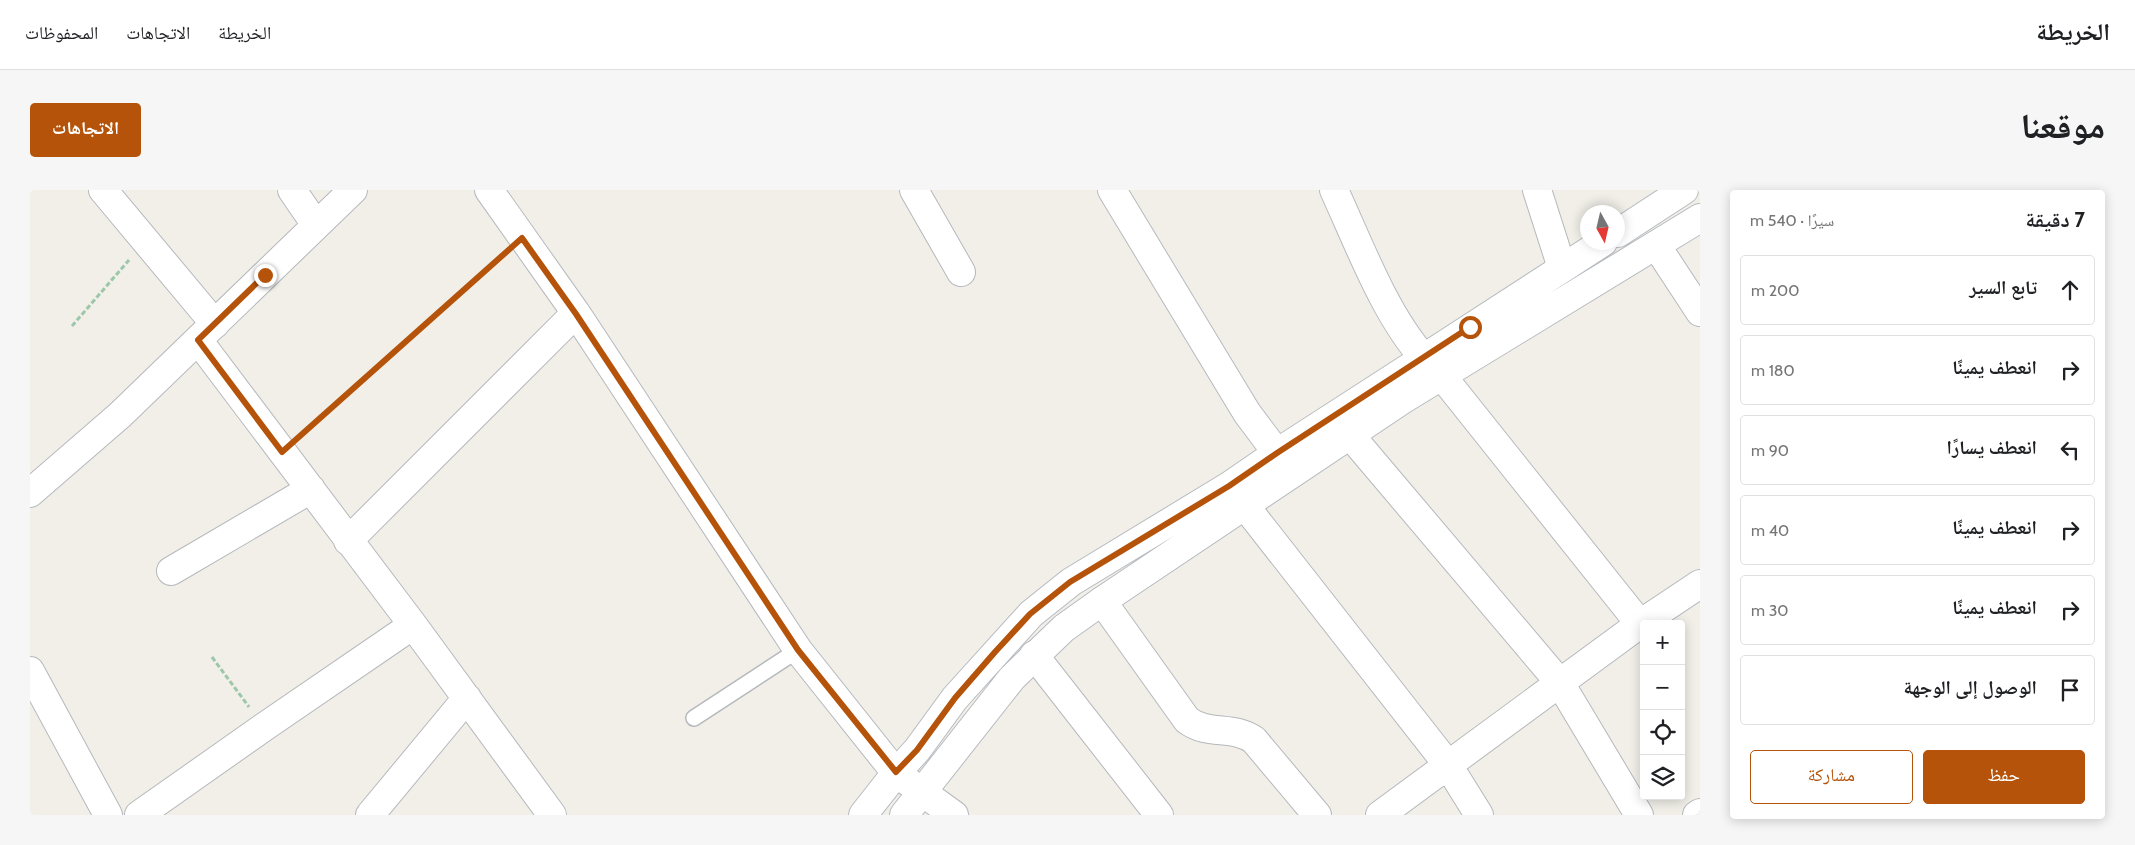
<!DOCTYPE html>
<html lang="ar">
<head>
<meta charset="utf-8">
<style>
	:root { --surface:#fff; --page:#f6f6f6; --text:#202124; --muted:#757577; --line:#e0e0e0; --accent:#b45309 }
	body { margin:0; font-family:Cabin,"Noto Naskh Arabic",sans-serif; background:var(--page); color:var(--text); direction:rtl }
	.controls { position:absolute; right:15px; bottom:15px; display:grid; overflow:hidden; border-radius:5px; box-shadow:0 2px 12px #0003 }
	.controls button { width:45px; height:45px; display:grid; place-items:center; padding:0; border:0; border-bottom:1px solid var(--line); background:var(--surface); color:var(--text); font:25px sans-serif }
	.compass { position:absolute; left:1550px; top:15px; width:45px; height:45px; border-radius:50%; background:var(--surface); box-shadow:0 2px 12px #0003; rotate:172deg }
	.stop { position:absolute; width:15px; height:15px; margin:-11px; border:4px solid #b45309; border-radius:50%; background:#fff }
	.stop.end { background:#b45309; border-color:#fff; box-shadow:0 1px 5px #0008 }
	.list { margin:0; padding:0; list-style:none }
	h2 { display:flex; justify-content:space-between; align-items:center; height:65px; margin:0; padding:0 20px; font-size:21px }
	h2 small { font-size:16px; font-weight:400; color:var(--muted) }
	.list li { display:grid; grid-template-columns:32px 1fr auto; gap:15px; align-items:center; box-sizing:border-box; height:70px; margin:0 10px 10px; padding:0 10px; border:1px solid var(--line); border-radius:5px }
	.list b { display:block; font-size:19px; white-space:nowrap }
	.list em { font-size:16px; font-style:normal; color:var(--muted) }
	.actions { display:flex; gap:10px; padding:15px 20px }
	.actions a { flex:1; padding:11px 0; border:1px solid var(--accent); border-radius:5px; text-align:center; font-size:18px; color:var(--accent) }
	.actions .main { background:var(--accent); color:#fff }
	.icon { flex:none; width:28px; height:28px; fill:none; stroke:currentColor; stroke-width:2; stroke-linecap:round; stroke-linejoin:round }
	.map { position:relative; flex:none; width:1670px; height:625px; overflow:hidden; direction:ltr; border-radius:5px }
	header { display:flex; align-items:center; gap:30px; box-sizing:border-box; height:70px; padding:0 25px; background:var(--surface); border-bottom:1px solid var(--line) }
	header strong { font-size:24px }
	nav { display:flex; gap:28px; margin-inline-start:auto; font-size:18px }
	.intro { display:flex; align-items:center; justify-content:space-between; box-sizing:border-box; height:120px; padding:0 30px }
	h1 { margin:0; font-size:35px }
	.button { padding:12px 22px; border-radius:5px; background:var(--accent); color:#fff; font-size:18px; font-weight:700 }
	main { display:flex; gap:30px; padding:0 30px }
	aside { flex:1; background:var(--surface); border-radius:5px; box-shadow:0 2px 12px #0003 }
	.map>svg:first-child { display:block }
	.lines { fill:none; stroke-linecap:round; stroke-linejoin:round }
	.lane-casing { stroke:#b5b8bc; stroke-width:18 }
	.street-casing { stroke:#b5b8bc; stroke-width:30 }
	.secondary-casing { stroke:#b6babf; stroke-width:30 }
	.path { stroke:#9cc7a9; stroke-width:3; stroke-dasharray:5 2.5; stroke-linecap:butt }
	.lane { stroke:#fff; stroke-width:15 }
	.street { stroke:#fff; stroke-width:28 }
	.secondary { stroke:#fff; stroke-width:28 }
	.route { stroke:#b45309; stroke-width:6 }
</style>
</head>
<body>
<header>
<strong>الخريطة</strong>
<nav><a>الخريطة</a><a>الاتجاهات</a><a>المحفوظات</a></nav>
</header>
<div class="intro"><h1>موقعنا</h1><a class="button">الاتجاهات</a></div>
<main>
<aside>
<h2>7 دقيقة<small>سيرًا · 540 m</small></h2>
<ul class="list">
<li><svg class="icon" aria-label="ahead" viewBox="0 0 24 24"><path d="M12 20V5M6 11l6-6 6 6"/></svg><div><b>تابع السير</b></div><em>200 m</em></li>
<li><svg class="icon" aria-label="right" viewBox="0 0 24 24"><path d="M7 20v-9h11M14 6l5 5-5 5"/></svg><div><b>انعطف يمينًا</b></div><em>180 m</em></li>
<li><svg class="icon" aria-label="left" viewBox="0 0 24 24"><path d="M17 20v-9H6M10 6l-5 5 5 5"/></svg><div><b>انعطف يسارًا</b></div><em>90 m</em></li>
<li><svg class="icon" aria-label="right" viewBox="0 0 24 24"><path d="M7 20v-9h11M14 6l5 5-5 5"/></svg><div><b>انعطف يمينًا</b></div><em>40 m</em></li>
<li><svg class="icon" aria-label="right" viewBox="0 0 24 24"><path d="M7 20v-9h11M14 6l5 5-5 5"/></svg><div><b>انعطف يمينًا</b></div><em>30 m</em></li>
<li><svg class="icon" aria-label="arrive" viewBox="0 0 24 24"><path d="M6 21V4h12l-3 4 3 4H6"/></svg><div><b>الوصول إلى الوجهة</b></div></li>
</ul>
<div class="actions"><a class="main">حفظ</a><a>مشاركة</a></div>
</aside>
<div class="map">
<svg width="1670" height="625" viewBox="0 0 1670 625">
	<rect width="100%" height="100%" fill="#f1efe8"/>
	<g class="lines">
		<!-- lane casing -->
		<g class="lane-casing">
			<path id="lane" d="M664 528 768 460"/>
		</g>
		<!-- street casing -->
		<g class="street-casing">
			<path id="street" d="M73 0 185 134
				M262 0 286 35
				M459 0 546 123 768 460 866 583 924 625
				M884 0 931 82
				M1507 0 1532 78
				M1626 55 1670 122
				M168 150 383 435 522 625
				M1412 186 1610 434
				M1320 245 1530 493 1609 625
				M1201 298 1418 575 1449 625
				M0 303 90 225 323 0
				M318 351 546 123
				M141 381 281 299
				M1072 411 1157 530C1178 546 1203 535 1224 550L1287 625
				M1004 465 1129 625
				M0 481 78 625
				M109 625 234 537 383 435
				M340 625 437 508
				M1350 625 1610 434 1670 394
				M1667 625 1670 623"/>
		</g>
		<!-- secondary casing -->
		<g class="secondary-casing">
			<path id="secondary" d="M1304 0C1329 54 1355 125 1394 168L1573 52
				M1588 43 1654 0
				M1247 263 1394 168
				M833 625 866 583 887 560 925 508 1001 424 1041 392 1199 296 1247 263 1217 223 1082 0
				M874 625 982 488 1034 438 1072 411 1372 210 1670 28"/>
		</g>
		<!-- path -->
		<path class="path" d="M42 136 99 70
			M271 245 473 65
			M182 467 219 517"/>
		<!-- lane -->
		<use href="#lane" class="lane"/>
		<!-- street -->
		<use href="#street" class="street"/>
		<!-- secondary -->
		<use href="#secondary" class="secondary"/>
	</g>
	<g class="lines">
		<!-- route -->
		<path class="route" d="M235 85 168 150 252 262 492 48 546 124 768 460 866 582 887 560 925 508 965 462 1000 424 1040 392 1199 296 1247 263 1440 137"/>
	</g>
</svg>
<div class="controls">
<button>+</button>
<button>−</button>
<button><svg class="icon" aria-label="locate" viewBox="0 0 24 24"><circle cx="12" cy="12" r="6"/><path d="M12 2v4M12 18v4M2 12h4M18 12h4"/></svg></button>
<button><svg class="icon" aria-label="layers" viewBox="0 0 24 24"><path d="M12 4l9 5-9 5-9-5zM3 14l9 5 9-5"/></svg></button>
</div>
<svg class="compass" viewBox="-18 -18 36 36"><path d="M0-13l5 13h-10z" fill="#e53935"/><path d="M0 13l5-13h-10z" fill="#757577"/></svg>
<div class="stop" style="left:1440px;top:137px"></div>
<div class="stop end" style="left:235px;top:85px"></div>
</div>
</main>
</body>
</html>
